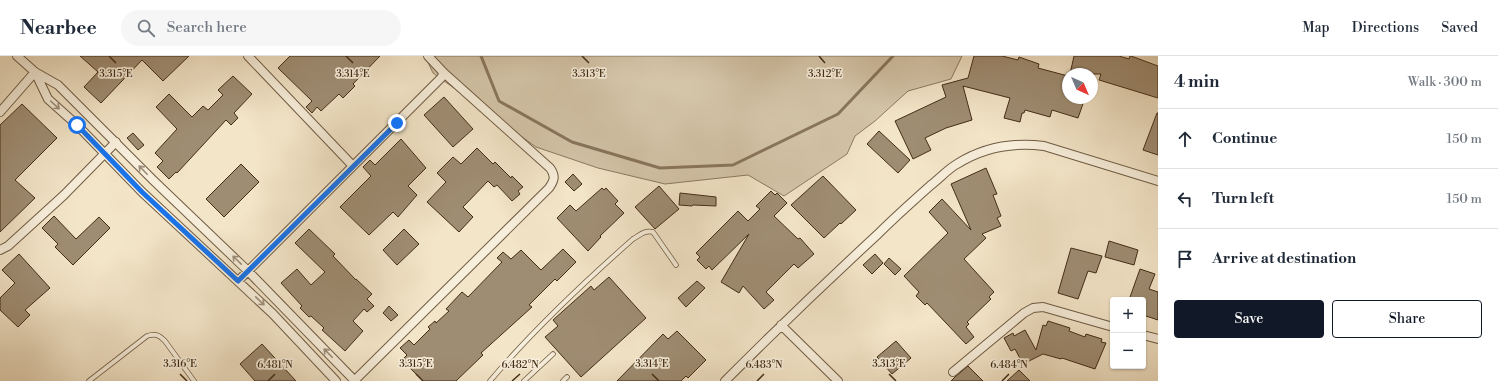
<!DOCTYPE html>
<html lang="en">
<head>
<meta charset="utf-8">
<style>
	:root { --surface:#fff; --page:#f6f6f7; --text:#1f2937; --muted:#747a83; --line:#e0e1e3; --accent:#111827 }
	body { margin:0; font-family:"Libre Bodoni",serif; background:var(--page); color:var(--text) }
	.controls { position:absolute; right:12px; bottom:12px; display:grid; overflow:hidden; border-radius:4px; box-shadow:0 1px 3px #0004 }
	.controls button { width:36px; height:36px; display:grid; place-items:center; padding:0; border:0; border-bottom:1px solid var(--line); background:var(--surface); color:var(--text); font:20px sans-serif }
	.compass { position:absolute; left:1062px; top:12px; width:36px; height:36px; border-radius:50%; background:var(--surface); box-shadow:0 1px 3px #0004; rotate:136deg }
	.stop { position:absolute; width:12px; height:12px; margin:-9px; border:3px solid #1a73e8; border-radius:50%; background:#fff }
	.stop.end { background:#1a73e8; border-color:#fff; box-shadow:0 1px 4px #0008 }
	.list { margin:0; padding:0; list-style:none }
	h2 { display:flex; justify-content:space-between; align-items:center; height:52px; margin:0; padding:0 16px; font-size:17px }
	h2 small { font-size:13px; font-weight:400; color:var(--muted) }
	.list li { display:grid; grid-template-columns:26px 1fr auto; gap:12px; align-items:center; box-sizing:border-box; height:60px; padding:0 16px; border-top:1px solid var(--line) }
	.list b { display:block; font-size:15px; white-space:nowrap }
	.list em { font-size:13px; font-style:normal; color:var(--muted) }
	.actions { display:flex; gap:8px; padding:12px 16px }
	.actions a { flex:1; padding:9px 0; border:1px solid var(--accent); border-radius:4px; text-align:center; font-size:14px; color:var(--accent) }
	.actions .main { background:var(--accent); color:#fff }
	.icon { flex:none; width:22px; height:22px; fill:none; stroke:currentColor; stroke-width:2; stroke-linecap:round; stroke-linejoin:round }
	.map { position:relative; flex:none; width:1158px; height:325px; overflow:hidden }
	header { display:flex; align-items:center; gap:24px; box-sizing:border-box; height:56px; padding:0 20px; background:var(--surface); border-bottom:1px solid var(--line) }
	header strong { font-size:19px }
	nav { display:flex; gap:22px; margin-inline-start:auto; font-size:14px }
	.search { width:280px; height:36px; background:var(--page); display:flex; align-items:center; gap:10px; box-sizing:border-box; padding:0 14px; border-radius:22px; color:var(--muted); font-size:15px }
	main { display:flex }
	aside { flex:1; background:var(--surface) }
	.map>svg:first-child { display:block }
	.green { fill:#d5c6aa; stroke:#8c7a60 }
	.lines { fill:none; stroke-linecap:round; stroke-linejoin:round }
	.stream { stroke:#89765d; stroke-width:3 }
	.building { fill:#9f8d73; stroke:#432d17 }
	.service-casing { stroke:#6f5b43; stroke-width:5.5 }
	.minor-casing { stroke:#6f5b43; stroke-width:10 }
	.service { stroke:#f7eedb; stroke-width:4 }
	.minor { stroke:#f7eedb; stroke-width:8 }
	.oneway { stroke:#9d8e79 }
	.route { stroke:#1a73e8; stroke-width:5 }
	.ticks { fill:none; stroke:#432d17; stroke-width:1.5 }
	.ticks-label { font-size:10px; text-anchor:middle; fill:#432d17; stroke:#f7eedb; stroke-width:3.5; stroke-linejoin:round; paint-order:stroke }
</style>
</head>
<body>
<header>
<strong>Nearbee</strong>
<div class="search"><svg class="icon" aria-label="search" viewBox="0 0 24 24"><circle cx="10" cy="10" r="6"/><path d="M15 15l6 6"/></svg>Search here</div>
<nav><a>Map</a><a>Directions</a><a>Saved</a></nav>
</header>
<main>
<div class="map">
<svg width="1158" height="325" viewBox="0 0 1158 325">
	<rect width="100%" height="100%" fill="#f3e5c8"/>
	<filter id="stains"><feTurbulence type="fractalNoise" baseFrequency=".005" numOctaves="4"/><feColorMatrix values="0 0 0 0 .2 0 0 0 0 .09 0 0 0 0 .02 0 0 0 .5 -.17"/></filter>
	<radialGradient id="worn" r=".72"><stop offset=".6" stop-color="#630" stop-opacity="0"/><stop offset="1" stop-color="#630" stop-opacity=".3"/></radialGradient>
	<!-- green -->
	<path class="green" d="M425 0H962L951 23 908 35 875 65 855 80 847 98 784 140 748 119 665 128 598 112 536 91 433 17Z"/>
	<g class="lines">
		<!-- stream -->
		<path class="stream" d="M481 0 499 45 572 86 660 112 733 109 838 58 893 0"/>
	</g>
	<!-- building -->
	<path class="building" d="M80 0H189L163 25 142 4 101 47 84 31 98 16Z
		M290 0H380L353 28 355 30 343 42 339 38 321 55 317 51 312 57 306 51 312 45 278 12Z
		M974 0H1002L1018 4 1019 1 1039 8 1038 12 1068 20V42H1085L1078 62 1052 54 1050 61 1025 54 1024 57H1022L1020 66 1004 62 1010 42 963 30 972 64 946 72 925 82 931 94 913 103 895 65 946 41 942 29 968 22Z
		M1074 0H1119L1129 3 1130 0H1131L1158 10V42L1099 24 1101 18H1070Z
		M233 20 252 38 234 57 238 62 231 69 226 64 177 117 176 116 169 123 157 111 163 105 155 97 177 73 156 51 169 38 192 61 203 50 208 54 223 39 218 34Z
		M444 41 473 73 453 91 424 59Z
		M22 48 57 82 15 124 35 142 0 176V69Z
		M1157 57H1158V99L1143 94Z
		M879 75 910 104 898 117 867 88Z
		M133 77 144 89 138 94 127 82Z
		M401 83 426 112 408 130 417 139 398 161 393 156 369 179 340 151 371 120 363 111 370 104 375 109Z
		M477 92 493 108 495 106 511 122 512 120 523 131 518 135 520 138 512 145 497 129 494 131 488 125 463 151 473 161 459 176 427 146 446 126 437 117 453 101 461 108Z
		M241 108 259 126 224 161 206 143Z
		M986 112 997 138 993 139 1001 160 997 162 1001 170 982 178 986 182 964 203 994 236 989 241 991 243 967 266 969 268 966 271 974 281 966 288 927 247 925 249 916 240 919 236 904 220 948 177 929 156 942 143 971 174 951 128Z
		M573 118 582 128 574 135 565 126Z
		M823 120 856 154 841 168 840 167 824 182 791 149Z
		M659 130 679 153 655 173 635 151Z
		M602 132 604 134 606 132 618 145 615 148 624 157 600 180 601 181 588 195 557 162 570 149 576 155Z
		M771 135 775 139 777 137 787 147 774 160 798 183 800 182 814 198 798 212 794 208 766 236 774 244 764 253 743 230 739 237 721 226 749 178 712 214 709 210 706 213 697 204 700 201 696 197 738 155 748 165 760 153 756 150Z
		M680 137 716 141V150L693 149 692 150 679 149Z
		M54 160 76 183 99 161 110 172 73 209 55 191 58 188 42 172Z
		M309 173 335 198 333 200 356 224V223L372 238 367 243 374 250 367 256 364 253 353 265 363 275 345 295 322 274 324 272 311 260 309 261 300 252 302 250 281 227 297 213 311 229 325 216 295 187Z
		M404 173 419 188 397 209 383 194Z
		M1109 185 1138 194 1134 209 1105 201Z
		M1071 192 1102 200 1096 217 1088 215 1078 243 1058 237Z
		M563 193 576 206 557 225 555 223 529 249 532 251 481 297 483 299 456 325H423L402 304 407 299 400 292 409 284 414 289 430 273 428 271 435 265 436 267 449 255 446 253 462 236 468 241 502 206 497 202 503 196 511 203 521 194 541 214Z
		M19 198 50 232 25 254 30 259 18 271 0 254V242L15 227 2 214Z
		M875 198 883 207 872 218 863 209Z
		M889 202 901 213 895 219 884 208Z
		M1140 213 1155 218 1149 233 1158 236V264L1143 259V244H1129Z
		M609 221 646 262 581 321 545 281 558 270 553 264 591 230 594 234Z
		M697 225 705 232 686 251 678 242Z
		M389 250 398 259 391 265 383 257Z
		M1048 265 1070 272 1069 275 1085 281 1086 278 1102 283 1101 286 1106 287 1095 313 1062 302 1061 303 1043 298 1023 308 1015 293 1011 295 1004 282 1013 277 1014 280 1025 274 1036 294 1043 269 1046 270Z
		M677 275 706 304 688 322 686 320 681 325H617L663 278 668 283Z
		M896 285 911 302 892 318 877 301Z
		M262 288 296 325H255L240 308Z
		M968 310 983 325H951L955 321Z
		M1019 314 1030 325H1007Z"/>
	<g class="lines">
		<!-- service casing -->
		<g class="service-casing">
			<path id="service" d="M89 325 147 280C155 277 159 279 165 285L194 325
				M490 325C534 273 582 228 633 183 640 179 645 174 653 176L676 209
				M524 325 553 298
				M563 325 567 321"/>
		</g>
		<!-- minor casing -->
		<g class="minor-casing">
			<path id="minor" d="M17 0 35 16 58 29 153 124 248 215 355 325
				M248 0 353 110
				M35 16 48 43 77 69 142 136 273 258 336 325
				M0 56 35 16
				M0 194 8 190 64 139 116 86
				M238 225 441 22 444 17 428 0
				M781 269 838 325
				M1143 279 1158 283
				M953 316 1024 257 1033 252 1043 251 1113 271
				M354 325 549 132C554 125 556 120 550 112L444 17
				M725 325C775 275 826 226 878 178 895 161 913 145 931 129 940 122 948 113 957 108 984 91 1013 86 1044 90L1158 125"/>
		</g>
		<!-- service -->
		<use href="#service" class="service"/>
		<!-- minor -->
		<use href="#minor" class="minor"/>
	</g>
	<!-- one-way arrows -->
	<defs><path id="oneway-shaft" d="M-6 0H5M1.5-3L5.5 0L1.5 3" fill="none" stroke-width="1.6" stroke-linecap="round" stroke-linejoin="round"/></defs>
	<g class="oneway">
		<use href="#oneway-shaft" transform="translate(55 49) rotate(42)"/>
		<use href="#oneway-shaft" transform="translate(143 114) rotate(-134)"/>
		<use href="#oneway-shaft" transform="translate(237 204) rotate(-136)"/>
		<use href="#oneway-shaft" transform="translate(260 245) rotate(44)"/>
		<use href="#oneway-shaft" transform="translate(328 297) rotate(-134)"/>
	</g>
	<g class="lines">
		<!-- route -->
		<path class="route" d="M77 69 142 136 238 225 397 67"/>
	</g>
	<!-- ticks -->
	<path class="ticks" d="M109 0 116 7M346 0 353 7M582 0 589 7M819 0 825 7M180 318 187 325M416 318 423 325M652 318 659 325M889 318 896 325M268 325 275 318M512 325 520 318M757 325 764 318M1002 325 1009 318"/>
	<g class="ticks-label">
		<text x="116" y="21">3.315°E</text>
		<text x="353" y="21">3.314°E</text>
		<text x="589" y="21">3.313°E</text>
		<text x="825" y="21">3.312°E</text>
		<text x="180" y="311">3.316°E</text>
		<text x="416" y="311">3.315°E</text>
		<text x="652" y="311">3.314°E</text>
		<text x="889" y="311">3.313°E</text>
		<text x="275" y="312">6.481°N</text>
		<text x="520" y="312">6.482°N</text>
		<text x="764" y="312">6.483°N</text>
		<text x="1009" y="312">6.484°N</text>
	</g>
	<rect width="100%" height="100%" filter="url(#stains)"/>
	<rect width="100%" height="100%" fill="url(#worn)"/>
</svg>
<div class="controls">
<button>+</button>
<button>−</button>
</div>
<svg class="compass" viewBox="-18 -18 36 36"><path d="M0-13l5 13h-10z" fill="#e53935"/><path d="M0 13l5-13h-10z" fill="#747a83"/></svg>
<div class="stop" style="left:77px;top:69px"></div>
<div class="stop end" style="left:397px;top:67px"></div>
</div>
<aside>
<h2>4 min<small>Walk · 300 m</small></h2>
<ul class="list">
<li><svg class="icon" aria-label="ahead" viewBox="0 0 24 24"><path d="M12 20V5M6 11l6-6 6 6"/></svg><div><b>Continue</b></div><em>150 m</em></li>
<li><svg class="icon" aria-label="left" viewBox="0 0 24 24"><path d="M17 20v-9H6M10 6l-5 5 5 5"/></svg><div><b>Turn left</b></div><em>150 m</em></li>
<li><svg class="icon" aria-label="arrive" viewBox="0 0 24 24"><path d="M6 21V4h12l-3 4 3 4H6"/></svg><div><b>Arrive at destination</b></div></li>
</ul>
<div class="actions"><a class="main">Save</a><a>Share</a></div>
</aside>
</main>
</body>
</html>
